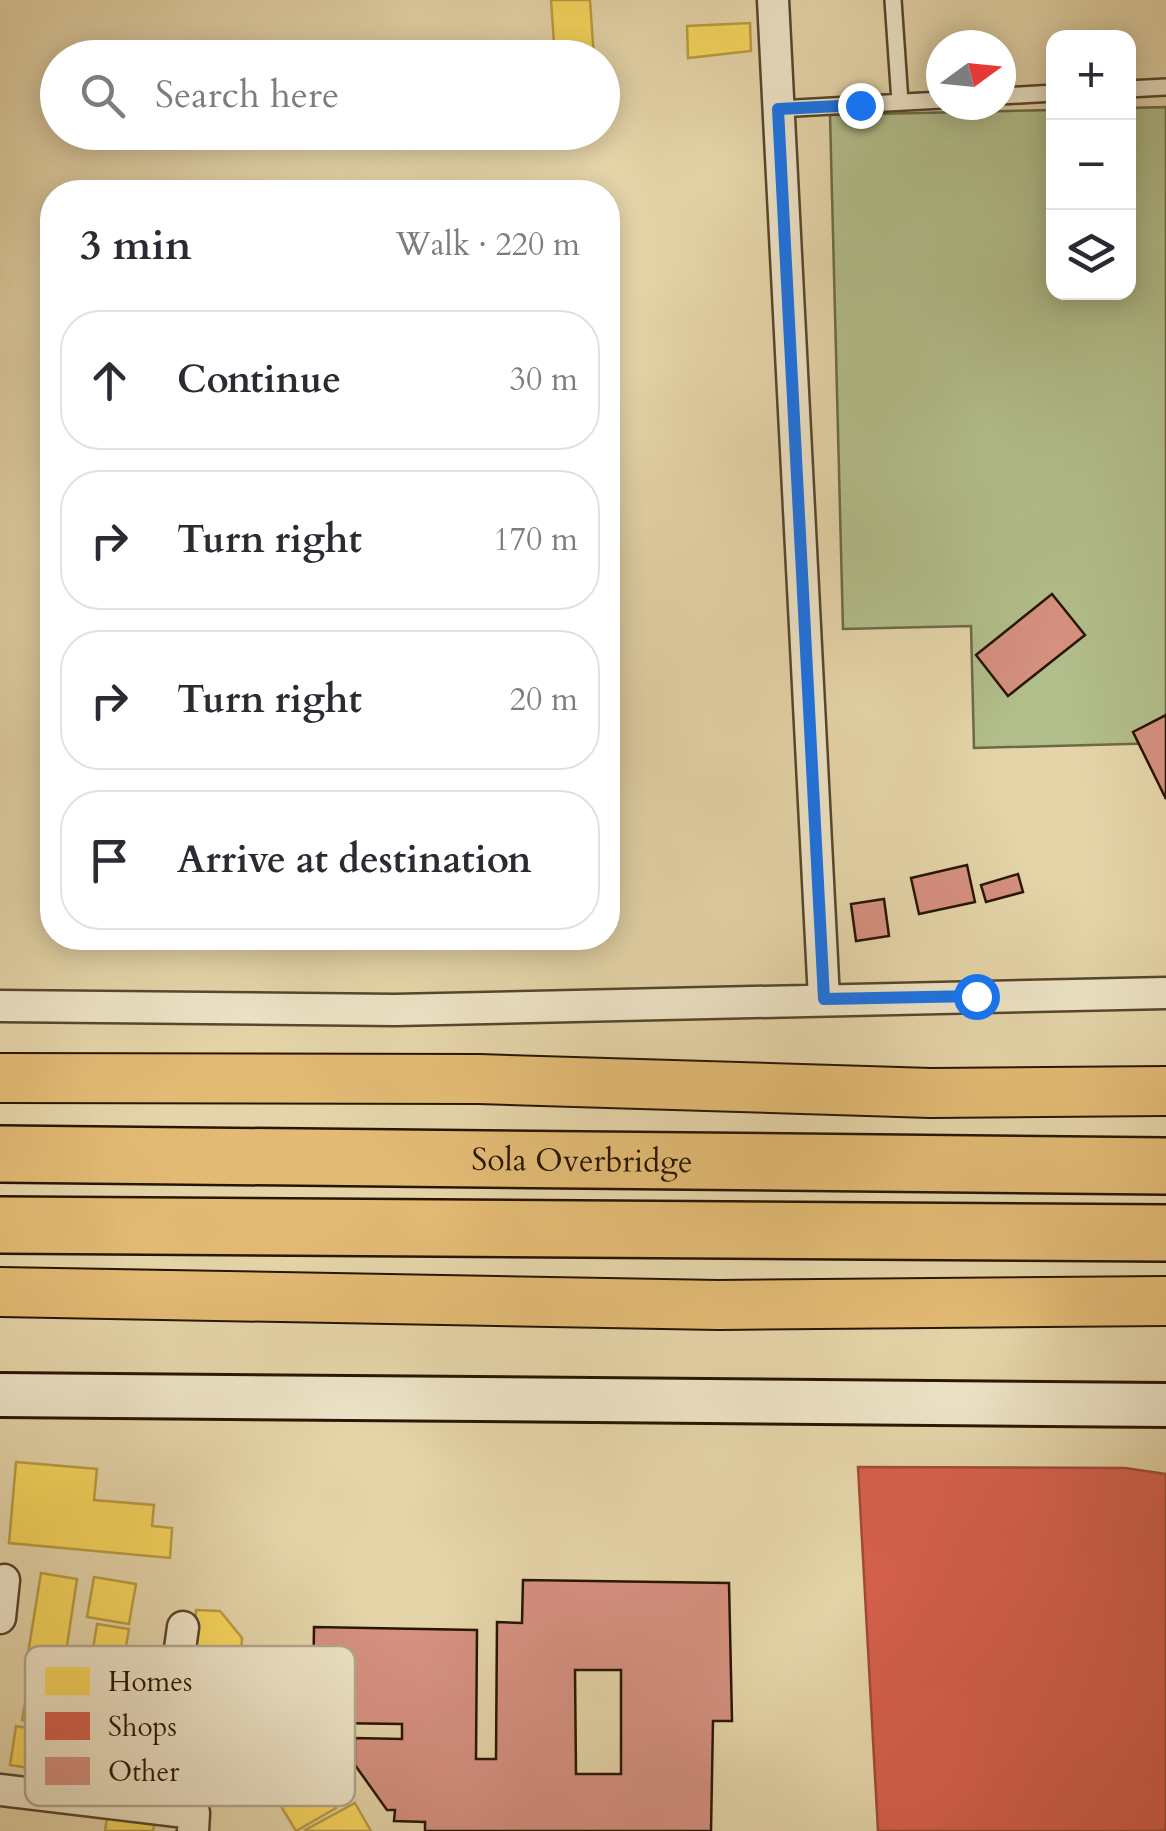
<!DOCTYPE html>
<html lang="en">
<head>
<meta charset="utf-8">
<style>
	:root { --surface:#fff; --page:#f7f7f7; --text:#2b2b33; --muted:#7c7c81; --line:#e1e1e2 }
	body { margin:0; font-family:Cardo,serif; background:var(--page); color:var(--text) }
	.controls { position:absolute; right:30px; top:30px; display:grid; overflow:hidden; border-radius:20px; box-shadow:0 5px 25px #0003 }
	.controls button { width:90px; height:90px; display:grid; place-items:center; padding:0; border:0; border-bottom:2px solid var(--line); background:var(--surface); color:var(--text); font:50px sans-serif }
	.compass { position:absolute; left:926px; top:30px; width:90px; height:90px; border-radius:50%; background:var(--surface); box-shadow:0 5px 25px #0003; rotate:75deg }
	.stop { position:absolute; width:30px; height:30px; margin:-22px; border:8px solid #1a73e8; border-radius:50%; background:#fff }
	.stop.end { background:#1a73e8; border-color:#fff; box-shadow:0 2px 10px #0008 }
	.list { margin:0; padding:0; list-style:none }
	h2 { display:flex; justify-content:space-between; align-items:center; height:130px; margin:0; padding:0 40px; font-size:42px }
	h2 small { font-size:32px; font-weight:400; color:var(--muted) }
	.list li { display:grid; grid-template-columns:65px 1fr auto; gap:30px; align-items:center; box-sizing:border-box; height:140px; margin:0 20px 20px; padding:0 20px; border:2px solid var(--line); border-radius:40px }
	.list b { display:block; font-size:38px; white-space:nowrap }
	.list em { font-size:32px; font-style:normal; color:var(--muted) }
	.icon { flex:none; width:55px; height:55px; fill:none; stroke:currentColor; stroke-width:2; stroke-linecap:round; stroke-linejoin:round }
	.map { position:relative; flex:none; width:1166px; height:1831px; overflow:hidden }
	.search { position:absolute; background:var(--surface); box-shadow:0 5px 25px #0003; left:40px; top:40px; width:580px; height:110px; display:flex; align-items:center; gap:25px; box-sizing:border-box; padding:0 35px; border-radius:55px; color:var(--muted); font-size:38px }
	.panel { position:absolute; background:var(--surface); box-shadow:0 5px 25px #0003; left:40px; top:180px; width:580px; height:770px; border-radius:40px }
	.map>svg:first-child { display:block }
	.green { fill:#b1bd8a; stroke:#6c6a46; stroke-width:2.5 }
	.homes { fill:#f6d55c; stroke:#b89c41; stroke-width:2.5 }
	.shops { fill:#d6604d; stroke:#a24a36; stroke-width:2.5 }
	.building { fill:#d59080; stroke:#271602; stroke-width:2.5; fill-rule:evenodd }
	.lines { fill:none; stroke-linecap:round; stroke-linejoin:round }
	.lane-casing { stroke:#56462c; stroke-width:20 }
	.street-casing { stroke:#56462c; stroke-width:35 }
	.secondary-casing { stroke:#271602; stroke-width:48 }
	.primary-casing { stroke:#271602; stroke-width:52 }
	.highway-casing { stroke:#271602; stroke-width:60 }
	.lane { stroke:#ede3c6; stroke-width:15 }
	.street { stroke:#ede3c6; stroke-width:30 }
	.secondary { stroke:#ede3c6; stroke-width:42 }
	.primary { stroke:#e2ba74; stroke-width:48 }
	.highway { stroke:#e2ba74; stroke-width:55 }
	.route { stroke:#1a73e8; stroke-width:12 }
	.labels { text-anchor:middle; stroke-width:10; stroke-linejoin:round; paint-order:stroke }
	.street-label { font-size:32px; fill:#271602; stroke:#ede3c6 }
	.key { fill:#ede3c6; stroke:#b2a68b; stroke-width:2.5 }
	.key-label { font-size:28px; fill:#271602 }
</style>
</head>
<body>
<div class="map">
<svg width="1166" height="1831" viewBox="0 0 1166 1831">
	<rect width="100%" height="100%" fill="#e4d4a8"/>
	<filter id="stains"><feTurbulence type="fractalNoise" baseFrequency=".002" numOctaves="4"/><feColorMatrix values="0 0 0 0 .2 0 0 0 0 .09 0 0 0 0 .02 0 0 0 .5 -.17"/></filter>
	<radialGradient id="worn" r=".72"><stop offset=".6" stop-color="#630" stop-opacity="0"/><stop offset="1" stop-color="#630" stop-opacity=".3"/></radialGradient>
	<!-- green -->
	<path class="green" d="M1166 107V743L974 748 971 626 843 629 830 115 1053 110 1054 292H1128L1129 108Z"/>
	<!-- homes -->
	<path class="homes" d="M551 0H590L594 58H555Z
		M750 23 751 51 688 58 687 26Z
		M16 1462 97 1469 94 1500 154 1505 152 1526 172 1528 170 1558 9 1543Z
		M41 1573 77 1579 62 1679 25 1672Z
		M94 1577 136 1584 129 1624 87 1617Z
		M196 1610 220 1611 242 1638 241 1656 194 1653Z
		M97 1624 129 1629 115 1710 84 1705Z
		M29 1681 62 1686 55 1726 22 1720Z
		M16 1726 55 1733 49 1771 10 1765Z
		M298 1748 336 1808 296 1831 260 1772Z
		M355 1803 371 1831H306L305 1830Z
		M108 1812 155 1821 153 1831H105Z"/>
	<!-- shops -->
	<path class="shops" d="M858 1467 1125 1468 1166 1474V1831H878Z"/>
	<!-- building -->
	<path class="building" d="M1052 594 1085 635 1008 696 976 655Z
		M1166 715V799L1133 732Z
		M967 865 975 902 919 914 911 878Z
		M1018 874 1023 892 986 902 981 885Z
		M884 899 889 936 856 941 851 904Z
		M523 1580 729 1583 732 1721H713L711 1831H425V1822L394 1821 395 1810H387L355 1765V1738L402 1739V1724L332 1723 333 1697H313L314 1627 477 1630 476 1759H496L497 1622 522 1623ZM575 1670H621V1774H576Z"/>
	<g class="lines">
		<!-- lane casing -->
		<g class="lane-casing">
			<path id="lane" d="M893 0 900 102
				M1128 89 1166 87
				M1001 96 1054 93
				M778 109 941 100"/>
		</g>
		<!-- street casing -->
		<g class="street-casing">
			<path id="street" d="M773 0 824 999
				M0 1006 395 1010 1166 993
				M0 1618 4 1580
				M0 1790 194 1813 193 1831
				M158 1809 183 1627"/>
		</g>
		<!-- secondary casing -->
		<g class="secondary-casing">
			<path id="secondary" d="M0 1395 1166 1405"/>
		</g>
		<!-- primary casing -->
		<g class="primary-casing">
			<path id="primary" d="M0 1078 479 1079 931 1093 1166 1091
				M0 1292 719 1305 1166 1301"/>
		</g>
		<!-- highway casing -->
		<g class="highway-casing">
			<g id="highway">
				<path id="s1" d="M0 1154 1166 1166"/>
				<path d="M0 1225 1166 1233"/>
			</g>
		</g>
		<!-- lane -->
		<use href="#lane" class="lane"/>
		<!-- street -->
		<use href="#street" class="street"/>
		<!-- secondary -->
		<use href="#secondary" class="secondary"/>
		<!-- primary -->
		<use href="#primary" class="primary"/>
		<!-- highway -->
		<use href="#highway" class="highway"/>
	</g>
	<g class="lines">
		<!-- route -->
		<path class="route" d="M860 105 778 109 824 999 976 996"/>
	</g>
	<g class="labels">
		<!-- street labels -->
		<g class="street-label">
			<text dy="11" stroke="none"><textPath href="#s1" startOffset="582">Sola Overbridge</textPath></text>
		</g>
	</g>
	<!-- legend -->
	<rect x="25" y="1646" width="330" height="160" rx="15" class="key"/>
	<rect x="45" y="1667" width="45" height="28" fill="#f6d55c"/>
	<rect x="45" y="1712" width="45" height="28" fill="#d6604d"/>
	<rect x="45" y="1757" width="45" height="28" fill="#d59080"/>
	<g class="key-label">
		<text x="108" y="1691">Homes</text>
		<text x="108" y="1736">Shops</text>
		<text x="108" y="1781">Other</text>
	</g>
	<rect width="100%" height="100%" filter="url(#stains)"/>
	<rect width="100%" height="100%" fill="url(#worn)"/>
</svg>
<div class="controls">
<button>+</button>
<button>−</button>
<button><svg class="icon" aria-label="layers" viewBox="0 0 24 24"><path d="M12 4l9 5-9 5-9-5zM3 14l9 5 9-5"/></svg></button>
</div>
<svg class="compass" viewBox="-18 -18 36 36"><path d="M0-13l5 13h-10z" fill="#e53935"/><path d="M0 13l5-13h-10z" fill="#7c7c81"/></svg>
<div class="stop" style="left:976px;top:996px"></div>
<div class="stop end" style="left:860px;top:105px"></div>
<div class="search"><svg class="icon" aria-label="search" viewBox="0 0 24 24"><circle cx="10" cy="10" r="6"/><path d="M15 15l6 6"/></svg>Search here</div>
<section class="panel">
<h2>3 min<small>Walk · 220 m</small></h2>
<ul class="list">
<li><svg class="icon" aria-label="ahead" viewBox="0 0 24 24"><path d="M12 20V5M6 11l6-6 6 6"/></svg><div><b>Continue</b></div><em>30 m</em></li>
<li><svg class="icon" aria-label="right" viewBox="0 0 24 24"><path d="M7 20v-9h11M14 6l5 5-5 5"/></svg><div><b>Turn right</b></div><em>170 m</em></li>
<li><svg class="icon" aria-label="right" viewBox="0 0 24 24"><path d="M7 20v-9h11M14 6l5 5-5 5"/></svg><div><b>Turn right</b></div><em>20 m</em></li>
<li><svg class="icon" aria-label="arrive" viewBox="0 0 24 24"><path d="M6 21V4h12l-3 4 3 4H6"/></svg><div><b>Arrive at destination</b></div></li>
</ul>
</section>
</div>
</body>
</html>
